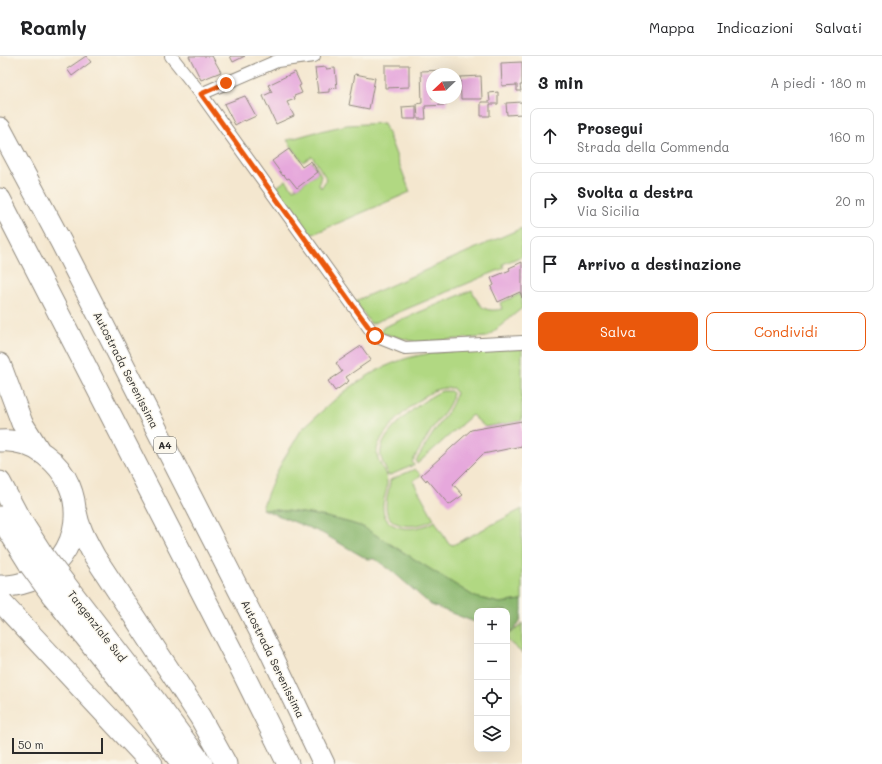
<!DOCTYPE html>
<html lang="it">
<head>
<meta charset="utf-8">
<style>
	:root { --surface:#fff; --page:#f6f6f6; --text:#202124; --muted:#757577; --line:#e0e0e0; --accent:#ea580c }
	body { margin:0; font-family:Mali,sans-serif; background:var(--page); color:var(--text) }
	.controls { position:absolute; right:12px; bottom:12px; display:grid; overflow:hidden; border-radius:8px; box-shadow:0 4px 16px #0002 }
	.controls button { width:36px; height:36px; display:grid; place-items:center; padding:0; border:0; border-bottom:1px solid var(--line); background:var(--surface); color:var(--text); font:20px sans-serif }
	.compass { position:absolute; left:426px; top:12px; width:36px; height:36px; border-radius:50%; background:var(--surface); box-shadow:0 4px 16px #0002; rotate:247deg }
	.scale { position:absolute; left:12px; bottom:10px; width:91px; box-sizing:border-box; padding-left:4px; border:2px solid #2b2b2b; border-top:0; font-size:11px; line-height:14px; white-space:nowrap; color:#2b2b2b; -webkit-text-stroke:3px #fbf7ec; paint-order:stroke }
	.stop { position:absolute; width:12px; height:12px; margin:-9px; border:3px solid #ea580c; border-radius:50%; background:#fff }
	.stop.end { background:#ea580c; border-color:#fff; box-shadow:0 1px 4px #0008 }
	.list { margin:0; padding:0; list-style:none }
	h2 { display:flex; justify-content:space-between; align-items:center; height:52px; margin:0; padding:0 16px; font-size:17px }
	h2 small { font-size:13px; font-weight:400; color:var(--muted) }
	.list li { display:grid; grid-template-columns:26px 1fr auto; gap:12px; align-items:center; box-sizing:border-box; height:56px; margin:0 8px 8px; padding:0 8px; border:1px solid var(--line); border-radius:8px }
	.list b { display:block; font-size:15px; white-space:nowrap }
	.list p { margin:0; font-size:13px; white-space:nowrap; color:var(--muted) }
	.list em { font-size:13px; font-style:normal; color:var(--muted) }
	.actions { display:flex; gap:8px; padding:12px 16px }
	.actions a { flex:1; padding:9px 0; border:1px solid var(--accent); border-radius:8px; text-align:center; font-size:14px; color:var(--accent) }
	.actions .main { background:var(--accent); color:#fff }
	.icon { flex:none; width:22px; height:22px; fill:none; stroke:currentColor; stroke-width:2; stroke-linecap:round; stroke-linejoin:round }
	.map { position:relative; flex:none; width:522px; height:708px; overflow:hidden }
	header { display:flex; align-items:center; gap:24px; box-sizing:border-box; height:56px; padding:0 20px; background:var(--surface); border-bottom:1px solid var(--line) }
	header strong { font-size:19px }
	nav { display:flex; gap:22px; margin-inline-start:auto; font-size:14px }
	main { display:flex }
	aside { flex:1; background:var(--surface) }
	.map>svg:first-child { display:block }
	.green { fill:#b1d882; stroke:#6e8256 }
	.forest { fill:#8cb870; stroke:#5c724e }
	.building { fill:#e6a8dc }
	.lines { fill:none; stroke-linecap:round; stroke-linejoin:round }
	.street-casing { stroke:#90897d; stroke-width:14 }
	.highway-casing { stroke:#90897d; stroke-width:23 }
	.street { stroke:#fff; stroke-width:12 }
	.highway { stroke:#fff; stroke-width:21 }
	.highway-bridge-casing { stroke:#90897d; stroke-width:23; stroke-linecap:butt }
	.highway-bridge { stroke:#fff; stroke-width:21 }
	.route { stroke:#ea580c; stroke-width:5 }
	.labels { text-anchor:middle; stroke-width:3; stroke-linejoin:round; paint-order:stroke }
	.shield { fill:#fbf7ec; stroke:#696865; stroke-width:1 }
	.shield-label { font-size:10px; font-weight:bold; fill:#2b2b2b }
	.street-label { font-size:11px; fill:#2b2b2b; stroke:#fbf7ec }
</style>
</head>
<body>
<header>
<strong>Roamly</strong>
<nav><a>Mappa</a><a>Indicazioni</a><a>Salvati</a></nav>
</header>
<main>
<div class="map">
<svg width="522" height="708" viewBox="0 0 522 708">
	<rect width="100%" height="100%" fill="#fbf7ec"/>
	<filter id="ink" filterUnits="userSpaceOnUse"><feTurbulence type="fractalNoise" baseFrequency=".025" numOctaves="2"/><feDisplacementMap in="SourceGraphic" scale="8" xChannelSelector="R" yChannelSelector="G"/><feConvolveMatrix kernelMatrix="1 2 1 2 8 2 1 2 1" color-interpolation-filters="sRGB"/></filter>
	<filter id="wash" filterUnits="userSpaceOnUse"><feTurbulence type="fractalNoise" baseFrequency=".012" numOctaves="4" result="noise"/><feDisplacementMap in="SourceGraphic" scale="16" xChannelSelector="R" yChannelSelector="G"/><feGaussianBlur stdDeviation="0.9" result="paint"/><feColorMatrix in="noise" values="0 0 0 0 0 0 0 0 0 0 0 0 0 0 0 0 0 1.4 0 .05"/><feComposite in="paint" operator="in"/></filter>
	<g filter="url(#wash)">
		<rect width="100%" height="100%" fill="#f4e7cf"/>
		<!-- green -->
		<path class="green" d="M384 67 410 136 306 181 273 134 286 124 293 133 296 132 295 130 297 132 318 116 312 105 321 119 319 128 321 132 325 126 326 122 312 100 303 106 287 84 316 76 347 69Z
			M522 172V200L503 208 504 212 371 268 355 245Z
			M472 234C479 250 483 257 502 253L500 247 520 238 522 241V252L487 281 416 286 382 277V273L384 271Z
			M499 292H522V365L485 371 472 359 417 408 416 405C422 395 429 383 436 373 444 361 453 351 456 337L453 332C445 332 438 332 432 336 416 344 378 376 377 395 376 406 387 415 387 426 388 435 382 444 383 453 385 478 420 475 435 465L448 487 453 489 522 453V544L500 547 475 541 363 471C331 460 296 455 262 453 270 428 279 410 293 388 296 383 299 377 303 372 309 367 315 361 321 356 347 332 374 312 408 302 437 294 469 294 499 292Z
			M442 335H451L453 337C451 351 439 362 432 373 425 384 419 395 412 406L414 409 388 420C386 411 379 403 381 394 383 375 424 342 442 335Z
			M415 413 421 419 413 425 434 463C422 471 393 475 387 457 384 448 389 435 390 426V424Z
			M522 567V597L507 584V579L518 572Z"/>
		<!-- forest -->
		<path class="forest" d="M262 453C296 455 331 460 363 471L475 541 500 547 522 544C522 566 522 567 507 579V555H477V567L431 549 392 515 375 503H367L322 477Z"/>
		<g id="blocks">
			<!-- building -->
			<path class="building" d="M86 0 91 6 72 20 67 13Z
				M189 0H212L221 16 201 24Z
				M230 0H245L233 6Z
				M522 6V29H520L521 35H517V29L502 30 501 7Z
				M385 9H409V31L385 32Z
				M326 11V13L335 12 337 32 329 33V36L318 37 315 12Z
				M445 14 446 18H432V42H447V49L425 50 426 63H418L417 48 422 47 421 15Z
				M295 16 301 29 299 30 302 37 294 40 295 43 287 46 294 60 276 68 263 40 272 36 268 29Z
				M355 18 375 22 369 53 349 49Z
				M481 20 482 43H461L460 21Z
				M498 36V48H490V60H481V46H490L489 37Z
				M245 40 256 60 245 65 244 64 235 69 224 48Z
				M522 46V58L507 59 506 47Z
				M416 50V63H403L402 51Z
				M289 93 302 111 311 105 318 116 297 132 289 122 287 123 284 119 283 120 272 105Z
				M522 206V242L520 236 498 246 491 231 494 229 491 222 510 214 509 212Z
				M361 290 371 304 346 321 349 325 335 335 328 325 342 316 336 307Z
				M522 365V390L483 398 453 428 463 439 449 449 427 423 426 425 421 419 471 374Z"/>
		</g>
	</g>
	<g filter="url(#ink)">
		<use href="#blocks" fill-opacity="0" stroke="#90897d" stroke-width="1"/>
		<g class="lines">
			<!-- street casing -->
			<g class="street-casing">
				<path id="street" d="M171 0 201 38 375 280 405 292 522 286
					M201 38 277 5 314 0"/>
			</g>
			<!-- highway casing -->
			<g class="highway-casing">
				<path id="highway" d="M0 72 61 186 271 597 324 708
					M0 143 235 601 288 708
					M0 308 22 367 39 394
					M0 385C16 383 33 390 45 399 91 433 83 503 30 525 21 528 10 531 0 530
					M0 426 18 460 43 499
					M76 456C79 473 87 486 95 501L200 661 226 708
					M0 461 30 509
					M66 529 154 643 202 708
					M52 539 131 638 182 708
					M0 545 152 708"/>
			</g>
			<!-- street -->
			<use href="#street" class="street"/>
			<!-- highway -->
			<use href="#highway" class="highway"/>
			<!-- highway-bridge casing -->
			<g class="highway-bridge-casing">
				<path id="highway-bridge" d="M43 499 66 529
					M30 509 52 539"/>
			</g>
			<!-- highway-bridge -->
			<use href="#highway-bridge" class="highway-bridge"/>
		</g>
	</g>
	<g class="lines" filter="url(#ink)">
		<!-- route -->
		<path class="route" d="M226 27 201 38 375 280"/>
	</g>
	<g class="labels">
		<!-- shield labels -->
		<rect class="shield" x="154" y="381" width="22" height="16" rx="3"/>
		<g class="shield-label">
			<text x="165" y="393">A4</text>
		</g>
		<!-- street labels -->
		<g class="street-label">
			<text transform="translate(126 314) rotate(63)" y="4">Autostrada Serenissima</text>
			<text transform="translate(97 570) rotate(52)" y="4">Tangenziale Sud</text>
			<text transform="translate(273 603) rotate(64)" y="4">Autostrada Serenissima</text>
		</g>
	</g>
</svg>
<div class="controls">
<button>+</button>
<button>−</button>
<button><svg class="icon" aria-label="locate" viewBox="0 0 24 24"><circle cx="12" cy="12" r="6"/><path d="M12 2v4M12 18v4M2 12h4M18 12h4"/></svg></button>
<button><svg class="icon" aria-label="layers" viewBox="0 0 24 24"><path d="M12 4l9 5-9 5-9-5zM3 14l9 5 9-5"/></svg></button>
</div>
<svg class="compass" viewBox="-18 -18 36 36"><path d="M0-13l5 13h-10z" fill="#e53935"/><path d="M0 13l5-13h-10z" fill="#757577"/></svg>
<div class="scale">50 m</div>
<div class="stop" style="left:375px;top:280px"></div>
<div class="stop end" style="left:226px;top:27px"></div>
</div>
<aside>
<h2>3 min<small>A piedi · 180 m</small></h2>
<ul class="list">
<li><svg class="icon" aria-label="ahead" viewBox="0 0 24 24"><path d="M12 20V5M6 11l6-6 6 6"/></svg><div><b>Prosegui</b><p>Strada della Commenda</p></div><em>160 m</em></li>
<li><svg class="icon" aria-label="right" viewBox="0 0 24 24"><path d="M7 20v-9h11M14 6l5 5-5 5"/></svg><div><b>Svolta a destra</b><p>Via Sicilia</p></div><em>20 m</em></li>
<li><svg class="icon" aria-label="arrive" viewBox="0 0 24 24"><path d="M6 21V4h12l-3 4 3 4H6"/></svg><div><b>Arrivo a destinazione</b></div></li>
</ul>
<div class="actions"><a class="main">Salva</a><a>Condividi</a></div>
</aside>
</main>
</body>
</html>
